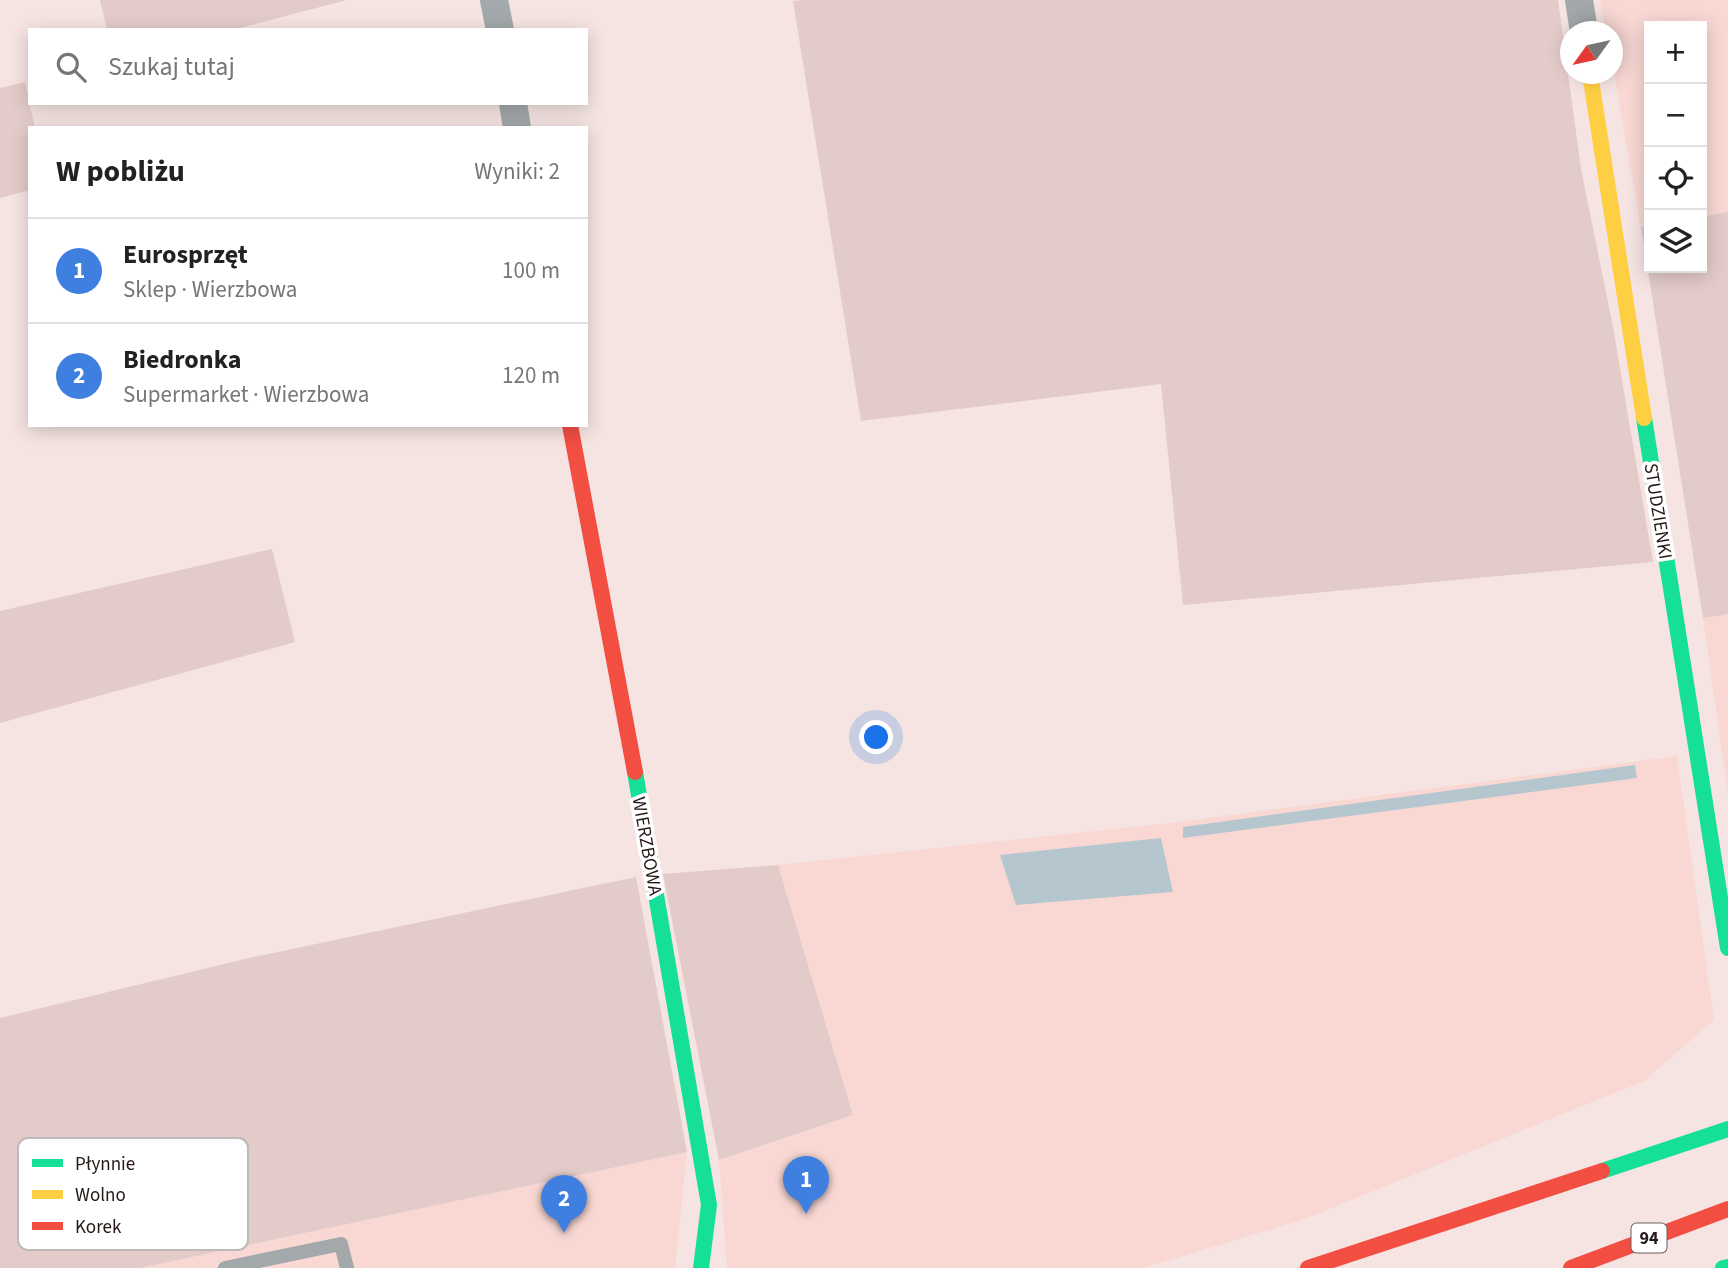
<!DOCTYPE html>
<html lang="pl">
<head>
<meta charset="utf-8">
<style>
	:root { --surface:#fff; --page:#f2f2f2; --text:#222; --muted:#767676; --line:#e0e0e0; --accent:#1a73e8 }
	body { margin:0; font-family:"Source Sans 3",sans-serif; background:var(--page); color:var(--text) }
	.controls { position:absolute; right:21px; top:21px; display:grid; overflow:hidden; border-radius:0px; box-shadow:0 4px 18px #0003 }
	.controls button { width:63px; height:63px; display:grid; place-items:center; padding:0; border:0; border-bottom:2px solid var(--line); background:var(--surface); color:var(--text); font:35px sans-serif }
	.compass { position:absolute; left:1560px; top:21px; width:63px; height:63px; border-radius:50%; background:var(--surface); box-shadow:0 4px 18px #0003; rotate:237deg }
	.you { position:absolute; left:877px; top:738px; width:24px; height:24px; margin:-18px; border:5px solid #fff; border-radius:50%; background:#1a73e8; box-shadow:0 0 0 10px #1a73e833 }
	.badge { display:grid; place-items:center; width:46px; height:46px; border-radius:50%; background:var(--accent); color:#fff; font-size:23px; font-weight:700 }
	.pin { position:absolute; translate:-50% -58px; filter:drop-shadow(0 2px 4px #0008) }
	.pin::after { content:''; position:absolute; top:37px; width:24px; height:21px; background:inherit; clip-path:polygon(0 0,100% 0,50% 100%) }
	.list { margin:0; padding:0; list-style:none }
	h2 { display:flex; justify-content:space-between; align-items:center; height:91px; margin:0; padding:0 28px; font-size:30px }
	h2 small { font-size:23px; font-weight:400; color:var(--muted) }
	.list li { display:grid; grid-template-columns:46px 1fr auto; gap:21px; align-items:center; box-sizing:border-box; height:105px; padding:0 28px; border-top:2px solid var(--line) }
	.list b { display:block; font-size:26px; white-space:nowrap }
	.list p { margin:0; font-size:23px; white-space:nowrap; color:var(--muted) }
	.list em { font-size:23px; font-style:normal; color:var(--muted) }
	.icon { flex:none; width:38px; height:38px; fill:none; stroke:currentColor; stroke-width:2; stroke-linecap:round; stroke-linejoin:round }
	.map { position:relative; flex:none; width:1728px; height:1268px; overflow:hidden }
	.search { position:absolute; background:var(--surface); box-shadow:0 4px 18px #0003; left:28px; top:28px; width:560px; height:77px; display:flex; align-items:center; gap:18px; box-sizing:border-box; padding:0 24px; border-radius:0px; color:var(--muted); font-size:26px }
	.panel { position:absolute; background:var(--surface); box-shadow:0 4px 18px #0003; left:28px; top:126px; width:560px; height:301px; border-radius:0px }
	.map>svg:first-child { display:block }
	.built { fill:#f9d8d4 }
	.green { fill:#e3cbc9 }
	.water { fill:#b5c6cf }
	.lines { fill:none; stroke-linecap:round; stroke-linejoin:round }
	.lane { stroke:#a3a8ab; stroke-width:14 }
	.street { stroke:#a3a8ab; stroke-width:28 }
	.fast { stroke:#16e098; stroke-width:16 }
	.slow { stroke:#ffcf43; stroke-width:16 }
	.jam { stroke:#f24e42; stroke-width:16 }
	.labels { text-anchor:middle; stroke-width:7; stroke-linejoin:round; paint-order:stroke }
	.shield { fill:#fff; stroke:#675e5d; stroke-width:2 }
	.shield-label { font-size:18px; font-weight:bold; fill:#261917 }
	.street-label { font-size:19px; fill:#261917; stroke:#fff }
	.key { fill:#fff; stroke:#bebab9; stroke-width:2 }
	.key-label { font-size:19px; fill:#261917 }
</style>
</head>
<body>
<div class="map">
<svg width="1728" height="1268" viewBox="0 0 1728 1268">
	<rect width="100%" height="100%" fill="#f5e4e2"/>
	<!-- built -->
	<path class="built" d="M1600 0H1728V212L1702 217V26H1649V226L1641 227 1613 69 1612 32 1606 31Z
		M1728 614V794L1703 618Z
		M1677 756 1714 1020 1644 1081 1302 1220 1144 1268H727L719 1160 853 1115 778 865 1170 823Z
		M687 1152 675 1268H140Z"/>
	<!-- green -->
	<path class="green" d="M100 0H347L232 30H107Z
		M801 0H1558L1581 169 1613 327 1653 562 1183 605 1161 384 861 421 793 1Z
		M25 82 35 128H30V190L0 198V88Z
		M1728 212V614L1703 618 1641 227 1649 226V268H1702V217Z
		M272 549 295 642 0 723V611Z
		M778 865 853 1115 719 1160 663 874Z
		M636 877 687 1152 140 1268H0V1018L249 958Z"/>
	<!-- water -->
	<path class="water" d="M1635 765 1637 778 1183 838V827Z
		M1161 838 1173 892 1016 905 1000 855Z"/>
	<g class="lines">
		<!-- lane -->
		<path class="lane" d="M225 1268 341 1244 347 1268"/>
		<!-- street -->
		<path class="street" d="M494 0 500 30
			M1579 0 1584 32
			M513 103 517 128"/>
		<!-- fast -->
		<path class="fast" d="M1644 418 1728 948
			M635 772 709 1205 701 1268
			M1602 1171 1728 1129
			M1723 1268 1728 1267"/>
		<!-- slow -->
		<path class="slow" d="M1590 74 1644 418"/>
		<!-- jam -->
		<path class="jam" d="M570 425 635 772
			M1308 1268 1602 1171
			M1571 1268 1728 1209"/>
	</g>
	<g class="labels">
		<!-- shield labels -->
		<rect class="shield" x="1631.5" y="1223.5" width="35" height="29" rx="5"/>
		<g class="shield-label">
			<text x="1649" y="1244">94</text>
		</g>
		<!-- street labels -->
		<g class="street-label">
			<text transform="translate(1659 511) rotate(81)" y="7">STUDZIENKI</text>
			<text transform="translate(648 846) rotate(80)" y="7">WIERZBOWA</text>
		</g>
	</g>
	<!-- legend -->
	<rect x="18" y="1138" width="230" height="112" rx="10" class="key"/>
	<rect x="32" y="1159" width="31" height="8" fill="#16e098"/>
	<rect x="32" y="1190" width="31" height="9" fill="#ffcf43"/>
	<rect x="32" y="1222" width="31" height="8" fill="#f24e42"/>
	<g class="key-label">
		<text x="75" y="1170">Płynnie</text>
		<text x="75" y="1201">Wolno</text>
		<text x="75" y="1233">Korek</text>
	</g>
</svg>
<div class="controls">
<button>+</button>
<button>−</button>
<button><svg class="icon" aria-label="locate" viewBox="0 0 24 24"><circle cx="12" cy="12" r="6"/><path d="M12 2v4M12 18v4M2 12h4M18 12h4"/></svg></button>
<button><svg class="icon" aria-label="layers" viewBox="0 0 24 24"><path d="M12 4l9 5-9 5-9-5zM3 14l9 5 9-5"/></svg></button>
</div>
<svg class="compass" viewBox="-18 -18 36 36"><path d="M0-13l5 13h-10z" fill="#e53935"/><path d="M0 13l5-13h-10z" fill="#767676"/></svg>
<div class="you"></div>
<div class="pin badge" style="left:806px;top:1214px;background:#3f7fe0">1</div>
<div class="pin badge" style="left:564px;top:1233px;background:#3f7fe0">2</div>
<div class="search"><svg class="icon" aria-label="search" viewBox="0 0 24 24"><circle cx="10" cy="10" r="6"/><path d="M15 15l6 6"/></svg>Szukaj tutaj</div>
<section class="panel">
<h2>W pobliżu<small>Wyniki: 2</small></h2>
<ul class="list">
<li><span class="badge" style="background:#3f7fe0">1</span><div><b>Eurosprzęt</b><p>Sklep · Wierzbowa</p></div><em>100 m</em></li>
<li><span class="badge" style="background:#3f7fe0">2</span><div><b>Biedronka</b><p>Supermarket · Wierzbowa</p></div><em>120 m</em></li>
</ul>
</section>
</div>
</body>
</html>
